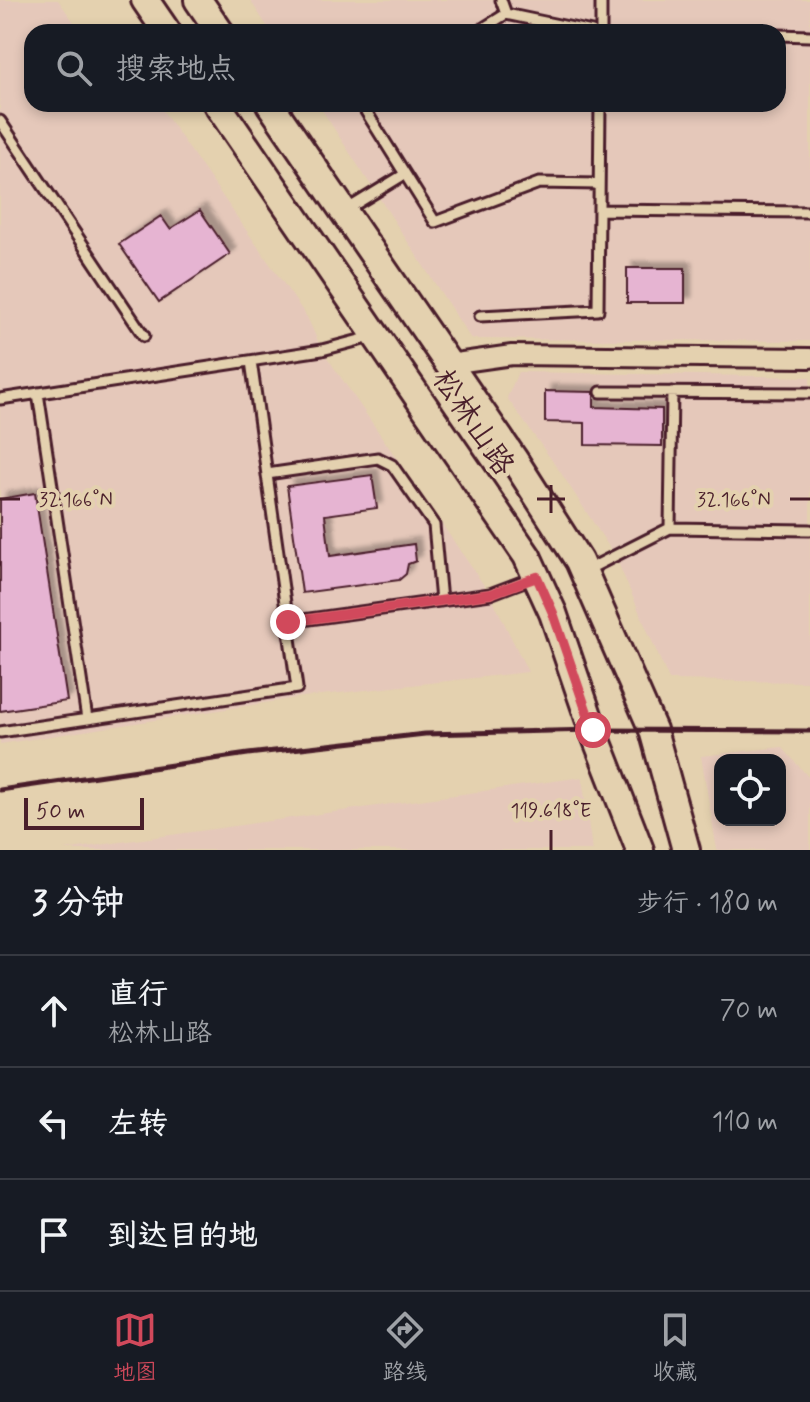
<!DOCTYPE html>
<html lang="zh">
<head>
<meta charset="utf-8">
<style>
	:root { --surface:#171b24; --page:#20242c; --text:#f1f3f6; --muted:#9ea1a6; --line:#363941; --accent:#d1495b }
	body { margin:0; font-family:Mynerve,"LXGW WenKai TC",sans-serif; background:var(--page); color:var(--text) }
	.controls { position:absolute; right:24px; bottom:24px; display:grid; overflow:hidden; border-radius:16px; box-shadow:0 4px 12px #0003 }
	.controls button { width:72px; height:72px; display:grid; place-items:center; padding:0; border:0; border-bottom:2px solid var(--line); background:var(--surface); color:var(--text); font:40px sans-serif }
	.scale { position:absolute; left:24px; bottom:20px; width:120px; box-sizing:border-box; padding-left:8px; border:4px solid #4a1f2b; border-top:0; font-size:22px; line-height:28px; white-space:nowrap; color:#4a1f2b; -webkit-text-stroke:6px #e4d1af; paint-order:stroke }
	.stop { position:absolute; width:24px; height:24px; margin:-18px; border:6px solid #d1495b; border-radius:50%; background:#fff }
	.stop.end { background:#d1495b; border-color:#fff; box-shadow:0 2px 8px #0008 }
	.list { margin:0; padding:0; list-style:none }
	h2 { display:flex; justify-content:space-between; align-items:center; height:104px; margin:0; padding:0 32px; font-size:34px }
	h2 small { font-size:26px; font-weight:400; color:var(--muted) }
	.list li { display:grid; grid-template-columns:52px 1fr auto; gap:24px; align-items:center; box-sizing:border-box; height:112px; padding:0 32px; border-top:2px solid var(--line) }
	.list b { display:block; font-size:30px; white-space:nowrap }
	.list p { margin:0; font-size:26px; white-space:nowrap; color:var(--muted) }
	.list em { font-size:26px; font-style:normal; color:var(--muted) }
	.icon { flex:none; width:44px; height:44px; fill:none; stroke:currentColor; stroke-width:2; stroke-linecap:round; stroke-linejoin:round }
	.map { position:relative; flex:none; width:810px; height:850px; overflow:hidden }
	.search { position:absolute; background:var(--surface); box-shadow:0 4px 12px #0003; left:24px; right:24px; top:24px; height:88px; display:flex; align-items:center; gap:20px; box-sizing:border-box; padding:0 28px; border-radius:24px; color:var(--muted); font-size:30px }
	.sheet { height:440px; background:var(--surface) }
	nav { display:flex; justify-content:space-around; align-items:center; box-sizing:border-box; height:112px; border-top:2px solid var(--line); background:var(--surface); font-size:22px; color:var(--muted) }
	nav a { display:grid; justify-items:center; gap:4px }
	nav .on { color:var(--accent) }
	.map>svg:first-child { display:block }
	.built { fill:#e5c8ba; fill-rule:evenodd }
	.building { fill:#e6b4d2; stroke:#4a1f2b; stroke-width:2; filter:url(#shadow) }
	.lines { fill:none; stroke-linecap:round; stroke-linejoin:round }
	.lane-casing { stroke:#4a1f2b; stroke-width:15 }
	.street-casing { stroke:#4a1f2b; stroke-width:24 }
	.secondary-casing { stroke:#4a1f2b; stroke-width:32 }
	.lane { stroke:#e4d1af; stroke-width:9 }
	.street { stroke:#e4d1af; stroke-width:18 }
	.secondary { stroke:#e4d1af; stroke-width:26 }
	.rail { stroke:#4a1f2b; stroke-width:5 }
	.route { stroke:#d1495b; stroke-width:10 }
	.ticks { fill:none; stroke:#4a1f2b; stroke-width:3 }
	.labels { text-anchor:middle; stroke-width:8; stroke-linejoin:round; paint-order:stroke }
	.street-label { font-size:30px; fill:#4a1f2b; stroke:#e4d1af }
	.ticks-label { font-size:20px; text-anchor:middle; fill:#4a1f2b; stroke:#e4d1af; stroke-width:8; stroke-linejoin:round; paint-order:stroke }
</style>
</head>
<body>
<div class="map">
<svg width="810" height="850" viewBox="0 0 810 850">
	<defs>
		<filter id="shadow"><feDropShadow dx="6" dy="-6" stdDeviation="2" flood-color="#0004"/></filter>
	</defs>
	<rect width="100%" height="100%" fill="#e4d1af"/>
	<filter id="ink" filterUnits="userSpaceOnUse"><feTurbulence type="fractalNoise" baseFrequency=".0125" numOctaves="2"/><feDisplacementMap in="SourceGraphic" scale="16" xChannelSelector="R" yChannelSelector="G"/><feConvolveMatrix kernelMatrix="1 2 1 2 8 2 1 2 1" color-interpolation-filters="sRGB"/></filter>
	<g filter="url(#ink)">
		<!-- built -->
		<path class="built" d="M0 0H58L81 32H32V104H158L307 317 322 350 490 594 528 672 303 697 0 744Z
			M250 0H810V341L471 339 318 104H778V32H271Z
			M518 372 810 377V682L669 680 615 556 561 473 507 398Z
			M782 747 810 779V850H717L701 756ZM720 760H780V820H720Z
			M582 777 592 850H64Z"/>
		<!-- building -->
		<path class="building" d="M200 210 230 254 159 302 119 244 161 216 170 229Z
			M627 268H685V303H627Z
			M545 391 594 392V407L662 409V446L585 445V423L545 422Z
			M372 475 377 508 325 515 330 556 414 544 416 561 408 564 406 574 399 580 302 593 287 486Z
			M35 493 67 701 0 711V499Z"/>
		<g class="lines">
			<!-- lane casing -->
			<g class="lane-casing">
				<path id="lane" d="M501 0 506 14
					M477 32 506 14 592 32
					M601 32V0
					M778 35 810 36
					M363 104 362 105 435 222 539 183 599 184
					M0 121 144 336
					M346 210 405 174
					M599 210 810 212
					M480 316 598 310 600 104
					M601 392 810 393
					M38 393 87 719
					M0 399 322 350 371 337
					M267 474 378 458 392 465 434 525 441 601
					M670 528 672 392
					M587 570 670 528 810 530
					M288 622 490 594 535 577
					M0 732 297 688 251 361"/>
			</g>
			<!-- street casing -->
			<g class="street-casing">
				<path id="street" d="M449 364 512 355 810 358"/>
			</g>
			<!-- secondary casing -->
			<g class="secondary-casing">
				<path id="secondary" d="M145 0 167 32
					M198 0 220 32
					M217 104 527 556 553 613 593 730 640 850
					M270 104 513 458 579 561 653 730 686 850"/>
			</g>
			<!-- lane -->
			<use href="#lane" class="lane"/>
			<!-- street -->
			<use href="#street" class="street"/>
			<!-- secondary -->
			<use href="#secondary" class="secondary"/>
			<!-- rail -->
			<path class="rail" d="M0 790 248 754 425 734 593 730 810 731"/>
		</g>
	</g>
	<g class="lines" filter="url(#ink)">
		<!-- route -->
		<path class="route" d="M288 622 490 594 537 577 553 613 593 730"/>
	</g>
	<!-- ticks -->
	<path class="ticks" d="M551 485V513M0 499H20M537 499H565M790 499H810M551 830V850"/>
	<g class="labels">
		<!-- street labels -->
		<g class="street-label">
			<text transform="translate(474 422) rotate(56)" y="10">松林山路</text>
		</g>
	</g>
	<g class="ticks-label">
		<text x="76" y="506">32.166°N</text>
		<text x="734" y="506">32.166°N</text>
		<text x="551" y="817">119.618°E</text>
	</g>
</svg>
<div class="controls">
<button><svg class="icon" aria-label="locate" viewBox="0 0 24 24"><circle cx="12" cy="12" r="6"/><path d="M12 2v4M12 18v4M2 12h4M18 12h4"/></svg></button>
</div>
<div class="scale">50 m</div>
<div class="stop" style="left:593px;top:730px"></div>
<div class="stop end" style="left:288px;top:622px"></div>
<div class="search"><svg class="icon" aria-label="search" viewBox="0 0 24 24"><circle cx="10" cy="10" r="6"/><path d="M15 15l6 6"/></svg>搜索地点</div>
</div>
<section class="sheet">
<h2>3 分钟<small>步行 · 180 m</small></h2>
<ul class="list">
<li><svg class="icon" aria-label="ahead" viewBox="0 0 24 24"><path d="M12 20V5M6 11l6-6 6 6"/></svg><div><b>直行</b><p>松林山路</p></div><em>70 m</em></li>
<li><svg class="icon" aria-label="left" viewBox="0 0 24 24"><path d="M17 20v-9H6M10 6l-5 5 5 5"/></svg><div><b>左转</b></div><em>110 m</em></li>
<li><svg class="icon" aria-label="arrive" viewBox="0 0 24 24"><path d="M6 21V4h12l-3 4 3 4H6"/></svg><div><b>到达目的地</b></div></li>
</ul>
</section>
<nav>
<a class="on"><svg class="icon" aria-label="map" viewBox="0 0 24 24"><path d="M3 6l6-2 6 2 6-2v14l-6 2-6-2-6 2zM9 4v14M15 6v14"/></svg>地图</a>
<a><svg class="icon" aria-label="directions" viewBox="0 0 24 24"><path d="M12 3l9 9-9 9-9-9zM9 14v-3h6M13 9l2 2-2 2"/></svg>路线</a>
<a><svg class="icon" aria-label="saved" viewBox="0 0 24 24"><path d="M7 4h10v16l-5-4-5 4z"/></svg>收藏</a>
</nav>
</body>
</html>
